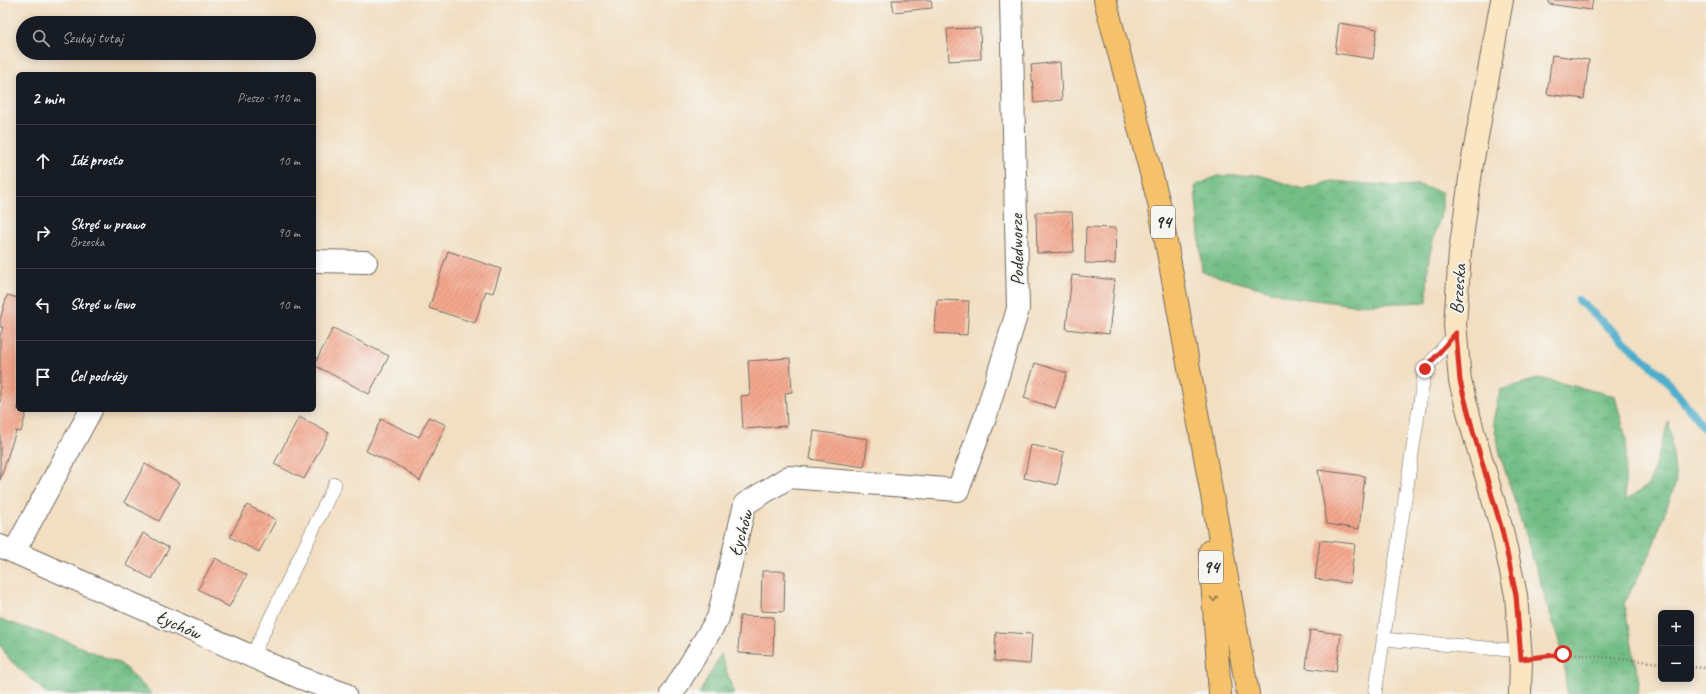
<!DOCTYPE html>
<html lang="pl">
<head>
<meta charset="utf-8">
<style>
	:root { --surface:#171b24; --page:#242831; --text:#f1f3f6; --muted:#9ea1a6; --line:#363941 }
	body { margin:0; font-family:Caveat,sans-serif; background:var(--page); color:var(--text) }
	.controls { position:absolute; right:12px; bottom:12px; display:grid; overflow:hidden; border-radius:6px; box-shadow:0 2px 10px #0003 }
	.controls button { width:36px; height:36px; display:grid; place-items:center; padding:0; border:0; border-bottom:1px solid var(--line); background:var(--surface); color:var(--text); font:20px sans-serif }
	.stop { position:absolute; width:12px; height:12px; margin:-9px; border:3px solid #d93025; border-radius:50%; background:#fff }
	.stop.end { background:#d93025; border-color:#fff; box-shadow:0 1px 4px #0008 }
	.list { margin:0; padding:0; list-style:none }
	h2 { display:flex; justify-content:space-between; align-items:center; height:52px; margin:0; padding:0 16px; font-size:17px }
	h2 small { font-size:13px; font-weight:400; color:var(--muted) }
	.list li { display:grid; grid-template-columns:26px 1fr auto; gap:12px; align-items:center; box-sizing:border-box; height:72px; padding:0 16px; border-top:1px solid var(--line) }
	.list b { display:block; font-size:15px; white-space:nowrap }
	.list p { margin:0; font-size:13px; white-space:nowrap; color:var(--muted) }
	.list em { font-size:13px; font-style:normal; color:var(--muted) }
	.icon { flex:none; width:22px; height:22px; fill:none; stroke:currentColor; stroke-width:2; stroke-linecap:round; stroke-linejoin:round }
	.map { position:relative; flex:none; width:1706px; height:694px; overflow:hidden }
	.search { position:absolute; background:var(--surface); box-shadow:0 2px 10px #0003; left:16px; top:16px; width:300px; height:44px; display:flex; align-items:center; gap:10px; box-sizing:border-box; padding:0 14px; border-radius:22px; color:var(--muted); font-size:15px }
	.panel { position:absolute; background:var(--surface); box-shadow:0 2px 10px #0003; left:16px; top:72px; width:300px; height:340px; border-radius:6px }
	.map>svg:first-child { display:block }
	.forest { fill:url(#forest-crowns); stroke:#4f7458 }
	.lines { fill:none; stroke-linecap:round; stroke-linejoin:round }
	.stream { stroke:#4dadcb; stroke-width:8 }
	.building { fill:url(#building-hatch) }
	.lane-casing { stroke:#716a60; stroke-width:14 }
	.street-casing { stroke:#716a60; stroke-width:24 }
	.secondary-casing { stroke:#716a60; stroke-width:24 }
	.primary-casing { stroke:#716a60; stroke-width:24 }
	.path { stroke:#716a60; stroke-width:2.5; stroke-dasharray:1 3; stroke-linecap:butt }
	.lane { stroke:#fff; stroke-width:13 }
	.street { stroke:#fff; stroke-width:22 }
	.secondary { stroke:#fbe6c4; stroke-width:22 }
	.primary { stroke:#f5c16b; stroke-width:22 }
	.oneway { stroke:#90764b }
	.route { stroke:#d93025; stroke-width:5 }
	.labels { text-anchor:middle; stroke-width:3.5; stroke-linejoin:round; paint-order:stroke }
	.shield { fill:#f6f6f2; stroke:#686867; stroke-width:1 }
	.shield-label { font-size:18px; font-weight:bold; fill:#2b2b2b }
	.street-label { font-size:19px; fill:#2b2b2b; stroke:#f6f6f2 }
</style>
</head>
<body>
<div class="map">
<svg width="1706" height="694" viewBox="0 0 1706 694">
	<defs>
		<pattern id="forest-crowns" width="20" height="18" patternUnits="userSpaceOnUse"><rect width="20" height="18" fill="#73be86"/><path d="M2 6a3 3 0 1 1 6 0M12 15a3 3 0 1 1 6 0" fill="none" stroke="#5f9b6e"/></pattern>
		<pattern id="building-hatch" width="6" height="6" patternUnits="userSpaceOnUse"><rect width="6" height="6" fill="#f4a88e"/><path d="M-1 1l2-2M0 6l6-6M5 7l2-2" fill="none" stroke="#c68974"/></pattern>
	</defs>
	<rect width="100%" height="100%" fill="#f6f6f2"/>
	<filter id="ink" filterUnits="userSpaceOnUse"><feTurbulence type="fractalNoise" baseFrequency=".025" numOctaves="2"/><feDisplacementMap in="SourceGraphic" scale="8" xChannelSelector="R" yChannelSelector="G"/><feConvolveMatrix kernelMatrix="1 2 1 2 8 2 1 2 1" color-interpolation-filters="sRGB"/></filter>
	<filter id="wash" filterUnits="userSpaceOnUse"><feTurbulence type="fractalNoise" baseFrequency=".012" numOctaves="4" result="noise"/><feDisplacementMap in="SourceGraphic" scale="16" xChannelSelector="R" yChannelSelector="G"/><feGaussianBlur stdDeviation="0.9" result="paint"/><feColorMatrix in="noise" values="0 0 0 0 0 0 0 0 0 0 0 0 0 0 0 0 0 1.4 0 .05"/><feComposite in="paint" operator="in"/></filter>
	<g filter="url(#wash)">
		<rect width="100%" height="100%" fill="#f2dec1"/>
		<!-- forest -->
		<path class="forest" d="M1259 175 1303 189 1331 181 1397 186 1418 185 1442 192V210L1433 240 1428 263 1427 302 1353 305 1292 297 1202 272 1195 186 1217 176Z
			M1540 378 1615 396 1626 438 1625 501 1649 484 1669 421 1676 482 1650 554 1624 604 1639 682 1637 694H1567L1563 654 1501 458 1493 421 1500 390Z
			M0 619 71 643 121 664 152 694H47L10 660 0 645Z
			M721 654 734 694H699Z"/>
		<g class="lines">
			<!-- stream -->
			<path class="stream" d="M1578 300 1662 375 1706 430"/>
		</g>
		<g id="blocks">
			<!-- building -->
			<path class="building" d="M892 0H931L932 8 894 12Z
				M1549 0H1593L1591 10 1549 4Z
				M1339 23 1377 29 1373 59 1335 53Z
				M980 28 981 59 949 61 947 29Z
				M1552 55 1589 60 1584 99 1547 94Z
				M1060 62 1062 100 1034 103 1031 65Z
				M1036 212H1072L1074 252 1037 253Z
				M1086 227 1116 228 1115 264 1085 263Z
				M448 251 501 269 493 293 486 291 475 323 429 308Z
				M1072 275 1115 280 1109 334 1066 329Z
				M7 295 18 298V410H27L21 432 16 431 0 480V336L3 327H0V320Z
				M937 300 969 301 967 335 935 333Z
				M333 328 389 356 369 394 314 365Z
				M790 358 792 392 785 393 787 426 743 429 741 396 750 395 748 361Z
				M1035 363 1067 373 1055 408 1024 398Z
				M299 417 329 433 304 479 274 464Z
				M429 417 446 425 420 481 404 469 366 451 381 419 419 437Z
				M814 431 868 439 864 467 810 459Z
				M1031 445 1064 452 1057 485 1024 478Z
				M145 464 180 483 159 521 124 502Z
				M1318 470 1365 476 1359 529 1327 524Z
				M247 505 276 520 259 552 230 537Z
				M143 533 169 548 152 579 126 565Z
				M1320 540 1355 544 1350 583 1315 579Z
				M215 558 247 575 229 607 198 589Z
				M762 571H785L784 612 761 611Z
				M740 616 774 617 773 655 738 653Z
				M1310 630 1341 634 1336 672 1306 668Z
				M996 632 1032 634 1030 664 994 661Z"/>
		</g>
	</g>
	<g filter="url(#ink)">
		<use href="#blocks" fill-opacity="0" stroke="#716a60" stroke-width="1"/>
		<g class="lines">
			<!-- lane casing -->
			<g class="lane-casing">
				<path id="lane" d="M1383 639 1521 651
					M252 656 335 484
					M1375 694 1425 369 1456 333"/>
			</g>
			<!-- street casing -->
			<g class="street-casing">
				<path id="street" d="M314 261 366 262
					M0 546 301 678 345 694
					M14 552 91 410
					M672 694 718 618 745 504 789 477 958 490 986 415 1018 309 1011 0"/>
			</g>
			<!-- secondary casing -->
			<g class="secondary-casing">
				<path id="secondary" d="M1502 0 1472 164 1460 252 1455 324 1460 381 1473 431 1502 530 1516 595 1521 659 1520 694"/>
			</g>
			<!-- primary casing -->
			<g class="primary-casing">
				<path id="primary" d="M1105 0 1159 203 1248 694
					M1210 551 1220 694"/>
			</g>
			<!-- path -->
			<path class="path" d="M1544 656 1572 654 1661 663
				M1691 667 1706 668"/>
			<!-- lane -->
			<use href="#lane" class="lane"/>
			<!-- street -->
			<use href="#street" class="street"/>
			<!-- secondary -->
			<use href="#secondary" class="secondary"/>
			<!-- primary -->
			<use href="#primary" class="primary"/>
		</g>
		<!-- one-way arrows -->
		<defs><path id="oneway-chevron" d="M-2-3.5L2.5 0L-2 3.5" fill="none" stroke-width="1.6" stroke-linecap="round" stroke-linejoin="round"/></defs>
		<use class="oneway" href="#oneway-chevron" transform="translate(1214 599) rotate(86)"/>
	</g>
	<g class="lines" filter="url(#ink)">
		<!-- route -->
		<path class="route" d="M1425 369 1456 333 1460 381 1473 431 1502 530 1516 595 1521 659 1563 654"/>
	</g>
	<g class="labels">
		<!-- shield labels -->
		<g class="shield">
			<rect x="1151" y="206" width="24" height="32" rx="3"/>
			<rect x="1199" y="551" width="24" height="32" rx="3"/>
		</g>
		<g class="shield-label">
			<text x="1163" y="228">94</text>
			<text x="1211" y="573">94</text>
		</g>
		<!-- street labels -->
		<g class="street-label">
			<text transform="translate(1016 250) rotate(-91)" y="7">Podedworze</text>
			<text transform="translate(1457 289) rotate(-86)" y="7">Brzeska</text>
			<text transform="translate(740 533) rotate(-74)" y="7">Łychów</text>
			<text transform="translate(179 624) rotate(24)" y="7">Łychów</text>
		</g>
	</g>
</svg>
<div class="controls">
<button>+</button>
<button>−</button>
</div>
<div class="stop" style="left:1563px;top:654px"></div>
<div class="stop end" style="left:1425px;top:369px"></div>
<div class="search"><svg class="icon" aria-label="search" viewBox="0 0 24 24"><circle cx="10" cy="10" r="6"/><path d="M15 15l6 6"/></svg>Szukaj tutaj</div>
<section class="panel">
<h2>2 min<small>Pieszo · 110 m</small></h2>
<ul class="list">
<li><svg class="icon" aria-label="ahead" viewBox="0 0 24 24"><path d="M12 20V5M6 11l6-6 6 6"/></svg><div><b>Idź prosto</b></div><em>10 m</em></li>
<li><svg class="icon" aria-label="right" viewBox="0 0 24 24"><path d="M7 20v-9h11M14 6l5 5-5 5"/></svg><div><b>Skręć w prawo</b><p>Brzeska</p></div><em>90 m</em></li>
<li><svg class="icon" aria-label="left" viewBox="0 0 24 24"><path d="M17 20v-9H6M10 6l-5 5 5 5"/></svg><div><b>Skręć w lewo</b></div><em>10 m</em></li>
<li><svg class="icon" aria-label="arrive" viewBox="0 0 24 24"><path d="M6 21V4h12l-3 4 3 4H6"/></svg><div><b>Cel podróży</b></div></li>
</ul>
</section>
</div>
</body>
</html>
